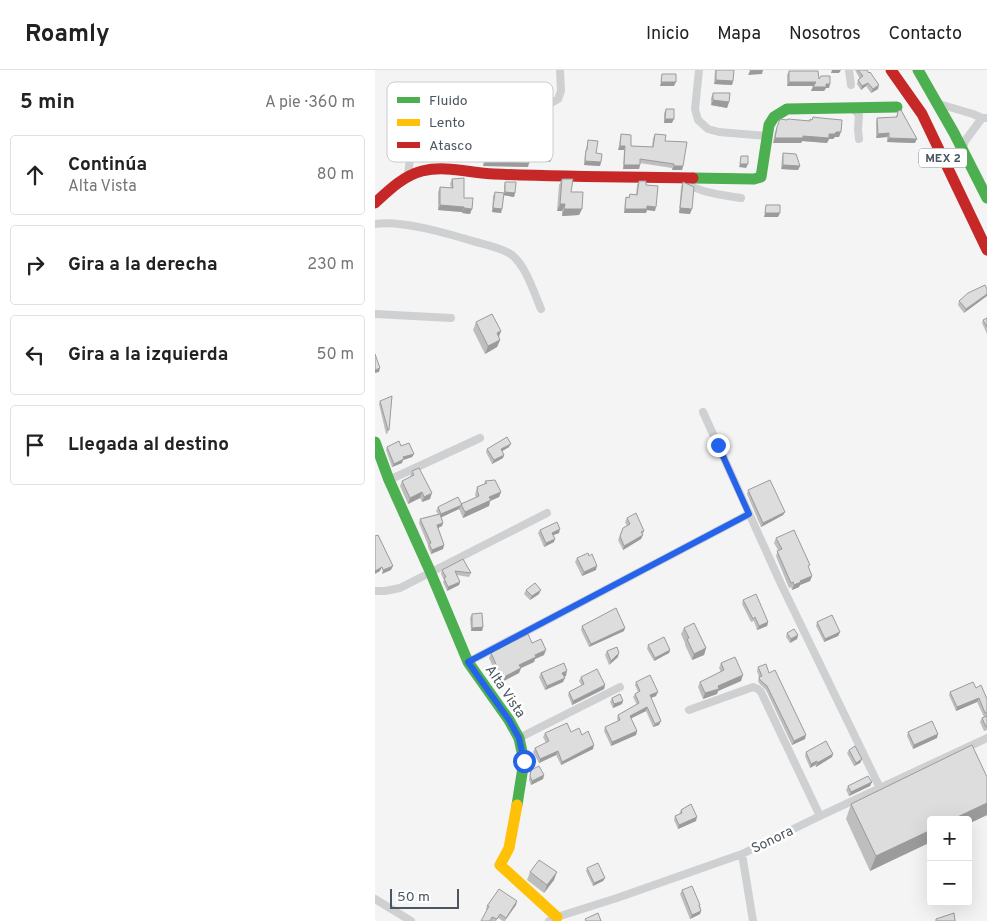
<!DOCTYPE html>
<html lang="es">
<head>
<meta charset="utf-8">
<style>
	:root { --surface:#fff; --page:#f2f2f2; --text:#222; --muted:#767676; --line:#e0e0e0 }
	body { margin:0; font-family:Overpass,sans-serif; background:var(--page); color:var(--text) }
	.controls { position:absolute; right:15px; bottom:15px; display:grid; overflow:hidden; border-radius:5px; box-shadow:0 5px 20px #0002 }
	.controls button { width:45px; height:45px; display:grid; place-items:center; padding:0; border:0; border-bottom:1px solid var(--line); background:var(--surface); color:var(--text); font:25px sans-serif }
	.scale { position:absolute; left:15px; bottom:12px; width:69px; box-sizing:border-box; padding-left:5px; border:2px solid #4a5661; border-top:0; font-size:14px; line-height:18px; white-space:nowrap; color:#4a5661; -webkit-text-stroke:4px #fff; paint-order:stroke }
	.stop { position:absolute; width:15px; height:15px; margin:-11px; border:4px solid #2563eb; border-radius:50%; background:#fff }
	.stop.end { background:#2563eb; border-color:#fff; box-shadow:0 1px 5px #0008 }
	.list { margin:0; padding:0; list-style:none }
	h2 { display:flex; justify-content:space-between; align-items:center; height:65px; margin:0; padding:0 20px; font-size:21px }
	h2 small { font-size:16px; font-weight:400; color:var(--muted) }
	.list li { display:grid; grid-template-columns:32px 1fr auto; gap:15px; align-items:center; box-sizing:border-box; height:80px; margin:0 10px 10px; padding:0 10px; border:1px solid var(--line); border-radius:5px }
	.list b { display:block; font-size:19px; white-space:nowrap }
	.list p { margin:0; font-size:16px; white-space:nowrap; color:var(--muted) }
	.list em { font-size:16px; font-style:normal; color:var(--muted) }
	.icon { flex:none; width:28px; height:28px; fill:none; stroke:currentColor; stroke-width:2; stroke-linecap:round; stroke-linejoin:round }
	.map { position:relative; flex:none; width:612px; height:851px; overflow:hidden }
	header { display:flex; align-items:center; gap:30px; box-sizing:border-box; height:70px; padding:0 25px; background:var(--surface); border-bottom:1px solid var(--line) }
	header strong { font-size:24px }
	nav { display:flex; gap:28px; margin-inline-start:auto; font-size:18px }
	main { display:flex }
	aside { flex:1; background:var(--surface) }
	.map>svg:first-child { display:block }
	.lines { fill:none; stroke-linecap:round; stroke-linejoin:round }
	.street { stroke:#ced0d2; stroke-width:8 }
	.fast { stroke:#4caf50; stroke-width:11 }
	.slow { stroke:#ffc107; stroke-width:11 }
	.jam { stroke:#c62828; stroke-width:11 }
	.wall { fill:#bebebf }
	.shaded-wall { fill:#9b9b9b }
	.building { fill:#ddddde; stroke:#9b9b9b }
	.route { stroke:#2563eb; stroke-width:6 }
	.labels { text-anchor:middle; stroke-width:5; stroke-linejoin:round; paint-order:stroke }
	.shield { fill:#fff; stroke:#808990; stroke-width:1 }
	.shield-label { font-size:12px; font-weight:bold; fill:#4a5661 }
	.street-label { font-size:14px; fill:#4a5661; stroke:#fff }
	.key { fill:#fff; stroke:#c9ccd0; stroke-width:1 }
	.key-label { font-size:14px; fill:#4a5661 }
</style>
</head>
<body>
<header>
<strong>Roamly</strong>
<nav><a>Inicio</a><a>Mapa</a><a>Nosotros</a><a>Contacto</a></nav>
</header>
<main>
<aside>
<h2>5 min<small>A pie · 360 m</small></h2>
<ul class="list">
<li><svg class="icon" aria-label="ahead" viewBox="0 0 24 24"><path d="M12 20V5M6 11l6-6 6 6"/></svg><div><b>Continúa</b><p>Alta Vista</p></div><em>80 m</em></li>
<li><svg class="icon" aria-label="right" viewBox="0 0 24 24"><path d="M7 20v-9h11M14 6l5 5-5 5"/></svg><div><b>Gira a la derecha</b></div><em>230 m</em></li>
<li><svg class="icon" aria-label="left" viewBox="0 0 24 24"><path d="M17 20v-9H6M10 6l-5 5 5 5"/></svg><div><b>Gira a la izquierda</b></div><em>50 m</em></li>
<li><svg class="icon" aria-label="arrive" viewBox="0 0 24 24"><path d="M6 21V4h12l-3 4 3 4H6"/></svg><div><b>Llegada al destino</b></div></li>
</ul>
</aside>
<div class="map">
<svg width="612" height="851" viewBox="0 0 612 851">
	<rect width="100%" height="100%" fill="#f4f4f4"/>
	<g class="lines">
		<!-- street -->
		<path class="street" d="M324 0 320 39 323 50 333 59 344 62 392 66
			M474 0 476 15
			M564 34 598 44 607 48H612
			M477 37 484 45 483 59 484 69
			M588 78 590 71 607 48
			M33 106 37 70 46 55 62 47 90 40 176 33 183 29 186 21 185 0
			M311 113C326 123 348 125 366 128
			M0 154C28 150 74 164 101 172 113 175 127 178 137 185 151 196 159 223 166 239
			M0 244 76 248
			M328 342 407 516 505 718
			M14 410 105 368
			M0 521H10L25 518 172 443
			M93 592 374 444
			M314 640 378 617 383 619 386 622 445 746
			M144 668 245 617
			M367 784 378 851
			M0 829 36 851
			M174 851 182 847 242 828 367 784 445 746 612 668"/>
		<!-- fast -->
		<path class="fast" d="M543 0 579 63 612 128
			M318 108 379 109 386 107 394 55 399 47 412 39 522 37
			M0 372 14 410 55 501 93 592 134 650 144 668 149 691 142 735"/>
		<!-- slow -->
		<path class="slow" d="M142 735 134 778 125 795 182 847"/>
		<!-- jam -->
		<path class="jam" d="M516 0 547 44 612 180
			M0 133C14 120 28 106 47 101 71 95 95 103 119 104 186 107 252 107 318 108"/>
	</g>
	<!-- wall -->
	<path class="wall" d="M340 0H359L358 11 357 15 339 14Z
		M480 0H492L503 19 496 23 491 16 486 20 482 14 483 10 485 9Z
		M414 1 444 9 454 18H451L449 21H436L438 16H412V5Z
		M338 23 354 32 352 38 336 35V28Z
		M291 39 297 53H289V43Z
		M523 41 540 73 512 72V67L501 68V52L502 48 521 47Z
		M438 47 464 67H460L458 69H454L452 73 427 71 426 73H398L400 62 402 57 412 50 434 51 437 49Z
		M246 64 256 76 277 77 278 68 280 64 290 71 308 96 307 100H297V98L265 93 264 99H248L249 80H243L245 69Z
		M112 66 121 76 134 77 136 68 144 80 153 97 108 96 111 70Z
		M213 70 226 92 225 96 209 95 210 84Z
		M408 83 425 96 423 100 406 99 407 87Z
		M77 109 89 128 95 144 87 143V142L63 140V122L65 117 76 118 75 114Z
		M187 109 196 122 207 139 204 145 187 146V141H182L184 115Z
		M264 111 271 115 280 141 272 140 271 143H249L250 131 251 127 253 128 255 124 261 125 262 115Z
		M130 112 140 123 139 127 128 125 126 143 117 142 118 126 120 122 129 123V116Z
		M308 112 315 144 304 143 306 117Z
		M610 215 589 243 583 235 584 231Z
		M612 248V264L607 253 608 250Z
		M101 252 126 261 124 267 125 270 122 277 110 284 98 260Z
		M5 331 14 360 12 364H11L4 334Z
		M26 376 39 384 37 387 28 390 27 393 17 397 11 380 12 377Z
		M134 377 127 381 129 385 128 388 117 394 111 382 112 379Z
		M37 401 55 429 47 432 45 428 33 434 25 416 27 411 35 407Z
		M110 411 126 422 124 427 115 431 114 436 88 448 84 439 66 447 68 453 67 456 63 458 69 475 68 479 56 484 53 477V475L44 453 45 449 63 444 61 441 63 437 86 434 101 427 100 425 102 417 109 414Z
		M373 420 410 442 408 445 386 457 372 424Z
		M252 448 269 461 266 469 248 480 243 470 248 458 252 456 250 452Z
		M165 460 184 463 178 465 179 472 169 477 163 463Z
		M401 468 434 499 437 506 435 511 425 515 424 517 417 520 416 517 414 518 401 486 403 480 399 473Z
		M214 486 221 500 207 506 200 492 202 488Z
		M88 489 96 503 94 507 82 505 84 515 72 521 68 512 69 510 66 504 67 500Z
		M151 520 164 524 155 530 149 524Z
		M368 530 393 552 392 556 382 560 379 551 376 552 367 534Z
		M97 544 108 557 107 561H96L95 548Z
		M442 552 465 562 463 566 449 572 441 556Z
		M207 556 249 561 214 577 206 560Z
		M309 558 331 578 329 585 317 590 310 575V573L306 564Z
		M412 563 423 565 422 569 415 573 411 567Z
		M157 573 169 585 160 589 159 592 146 598 144 603 127 612 124 605 122 606 114 588 116 583Z
		M273 575 295 580 294 583 279 591 272 579Z
		M232 581 243 587 234 595 230 585Z
		M346 593 366 611 343 621 342 624 328 629 323 617 325 612 346 602 344 598Z
		M383 597 394 603 430 669 417 675 391 620 384 613 383 611 384 607 382 601Z
		M166 603 191 606H189L188 612 170 620 164 607Z
		M206 607 230 615 229 619 197 635 193 625 194 622 207 616 204 611Z
		M261 612 281 626 276 628 284 655 278 657 271 641 256 648 262 661 261 665 236 676 229 661 230 657 243 651 242 649 243 645 262 635 258 627 260 624 263 622 260 615Z
		M601 618 612 629V660L609 661 605 652 607 648 609 647 602 632 581 641 574 625 575 622Z
		M237 628 247 634 238 638 235 632Z
		M196 662 207 665 218 679 186 695 181 685 164 693 158 682 160 678 171 673 168 667 170 663Z
		M533 662 562 668 538 679 532 666Z
		M474 680 487 689 485 693 479 696 472 683Z
		M431 682 458 684 457 687 441 697 440 695 435 698 430 686Z
		M156 700 169 705 168 709 156 715 154 710Z
		M497 712 495 716 474 726 471 720 473 716Z
		M476 734 612 745 593 754V750L495 801 471 749Z
		M306 740 321 751 303 759 299 750 300 746 304 744Z
		M212 798 230 808 228 811 218 816 211 801Z
		M155 802 179 810 169 823 152 810Z
		M307 820 325 835V836L326 841 325 844 315 849 305 824Z
		M141 835 130 851H128L123 848 121 851H106L112 840 111 839 112 836Z"/>
	<!-- shaded-wall -->
	<path class="shaded-wall" d="M388 0 387 4 373 5 375 1Z
		M457 0H466L464 3H456Z
		M341 10 358 11 357 15 339 14Z
		M286 12H301L299 16H285Z
		M414 12H441L440 16H412Z
		M493 13 491 16 486 20 487 16Z
		M451 14H455L454 18H451L449 21H436L438 17Z
		M504 15 503 19 496 23 498 19Z
		M338 30 354 32 352 38 336 35Z
		M290 49H299L297 53H289Z
		M461 62H466L464 67H460L458 69H454L452 73 427 71 426 73H398L400 68 454 64Z
		M514 63 512 67 501 68 503 64Z
		M514 68 542 69 540 73 512 72Z
		M245 76H250L249 80H243Z
		M166 87 177 88 175 92 165 91Z
		M210 91 226 92 225 96 209 95Z
		M110 92 154 93 153 97 108 96Z
		M365 94H373L371 98 364 97Z
		M249 95H265L264 99H248Z
		M408 95 425 96 423 100 406 99Z
		M299 96H308L307 100H297Z
		M130 122 140 123 139 127 128 125Z
		M185 134H190L187 141H182Z
		M65 135 89 137 87 142 63 140Z
		M272 136 281 137 280 141 272 140 271 143H249L250 139Z
		M89 138 97 139 95 144 87 143Z
		M118 138 127 139 126 143 117 142Z
		M305 138 317 139 315 144 304 143Z
		M189 139H207L204 145 187 146Z
		M390 143H405L403 147H389Z
		M612 224V226L589 243 591 239Z
		M126 261 123 268 122 263Z
		M125 270 122 277 110 284 113 276Z
		M5 298 4 302 0 303V300Z
		M136 374 134 377 124 383 126 379Z
		M39 384 37 387 28 390 27 393 17 397 19 394 28 387Z
		M129 385 128 388 117 394 119 390Z
		M47 422 45 428 33 434 35 428Z
		M126 422 124 427 115 431 114 436 88 448 90 442 114 427Z
		M57 423 55 429 47 432 49 427Z
		M86 435 84 439 65 448 66 444Z
		M410 442 408 445 386 457 388 453Z
		M68 453 67 456 61 459 62 455Z
		M185 459 184 463 176 466 177 463Z
		M268 465 266 469 248 480 249 476Z
		M180 469 179 472 169 477 171 473Z
		M69 475 68 479 56 484 57 480Z
		M18 496 16 500 7 504 8 500Z
		M222 496 221 500 207 506 209 502Z
		M7 497 5 501 0 504V501Z
		M437 506 435 511 425 515 424 517 417 520 419 515 425 511Z
		M85 512 84 515 72 521 73 517Z
		M166 520 164 524 155 530 157 526Z
		M393 552 392 556 382 560 384 556Z
		M108 557 107 561H96L97 558Z
		M250 558 249 561 214 577 216 574Z
		M465 562 463 566 449 572 450 569Z
		M423 565 422 569 415 573 416 569Z
		M331 578 329 585 317 590 319 584Z
		M171 580 169 585 160 589 159 592 146 598 144 603 127 612 129 607 144 595 160 585Z
		M295 580 294 583 279 591 280 588Z
		M244 583 243 587 234 595 236 591Z
		M192 601 191 606 186 608 187 603Z
		M368 605 366 611 343 621 342 624 328 629 330 623 343 616Z
		M190 608 188 612 170 620 172 616Z
		M230 615 229 619 197 635 198 631Z
		M283 622 281 626 273 629 275 625Z
		M604 628 602 632 581 641 582 637Z
		M248 631 247 634 238 638 239 634Z
		M272 637 271 641 253 650 255 646Z
		M286 651 284 655 278 657 280 654Z
		M262 661 261 665 236 676 237 672Z
		M563 664 562 668 538 679 539 675Z
		M431 665 430 669 417 675 419 671Z
		M219 675 218 679 186 695 187 692Z
		M183 681 181 685 164 693 165 689Z
		M458 684 457 687 441 697 442 693Z
		M487 689 485 693 479 696 481 693Z
		M442 691 440 695 435 698 436 694Z
		M169 705 168 709 156 715 157 711Z
		M497 712 495 716 474 726 476 722Z
		M612 733V745L593 754V750H576Z
		M322 747 321 751 303 759 304 755Z
		M556 760V772L495 801 501 786Z
		M182 802 179 810 169 823 172 815Z
		M230 808 228 811 218 816 219 813Z
		M142 831 141 835 129 851 131 848Z
		M326 841 325 844 315 849 317 845Z"/>
	<!-- building -->
	<path class="building" d="M341 0H359L358 11 341 10Z
		M375 0H388L375 1Z
		M483 0H492L494 3 495 2 504 15 498 19 493 13 487 16 483 10 488 6Z
		M414 1H443L444 9 446 6H455V14H451V17H438L441 12H414Z
		M287 4H301V12H286Z
		M338 23H355L354 32 338 30Z
		M291 39H299V49H290Z
		M526 40 542 69 514 68V63L503 64 502 48 522 47 523 41Z
		M438 47 446 48 467 50 466 62H461L460 64H454V68L428 66V68H400L402 57 405 49 412 50 413 49 435 51V49L437 50Z
		M246 64 256 65V76L278 77 280 64 291 65 290 71 312 72 308 96H299V94L265 89V95H249L250 76H245Z
		M112 66H121V76L135 77 136 68 145 70 144 80 156 81 154 93 110 92Z
		M213 70 223 71 221 83 227 84 226 92 210 91 211 80H212Z
		M408 83 421 84 425 96 408 95Z
		M366 86H373V94H365Z
		M89 108V128H98L97 139 89 138V137L65 135V117L78 118 77 109Z
		M187 109H198L196 122H208L207 139H189L190 134H185Z
		M264 111H271V115L283 116 281 137 272 136V139H250L251 127 254 128 255 124 262 125Z
		M130 112H141L140 123 130 122Z
		M308 112 319 117 317 139 305 138Z
		M120 122 129 123 127 139 118 138Z
		M391 135H405V143H390Z
		M610 215 612 219V224L591 239 584 231 593 223Z
		M117 244 126 261 122 263 125 270 113 276 101 252Z
		M612 248V257L608 250Z
		M0 284 5 298 0 300Z
		M17 326 14 360H13L5 331Z
		M132 367 136 374 126 379 129 385 119 390 112 379Z
		M24 371 26 376 34 373 39 384 28 387 29 389 19 394 12 377Z
		M44 398 57 423 49 427 47 422 35 428 27 411 39 405 37 401Z
		M120 410 126 422 114 427 116 430 90 442 86 434 104 426 102 420 103 419 102 417 112 413 110 411Z
		M395 410 410 442 388 453 373 420Z
		M83 427 87 435 66 444 63 437Z
		M261 443 269 461 266 462 268 465 249 476 245 466 248 458 255 454 252 448Z
		M65 444 68 453 62 455 69 475 57 480 54 474 56 473 45 449Z
		M182 452 185 459 177 463 180 469 171 473 165 460Z
		M419 460 435 495 433 496 437 506 425 511 426 512 419 515 418 512 416 513 402 481 407 479 401 468Z
		M3 465 18 496 8 500 7 497 0 501V466Z
		M213 483 214 486 217 484 222 496 209 502 202 488Z
		M88 489 96 503 80 501 85 512 73 517 69 508 71 507 67 500Z
		M160 513 166 520 157 526 151 520Z
		M381 524 393 552 384 556 380 547 378 549 368 530Z
		M241 538 250 558 216 574 207 556Z
		M107 543 108 557 97 558V544Z
		M457 545 465 562 450 569 442 552Z
		M319 553 331 578 319 584 312 569 314 568 309 558Z
		M419 559 423 565 416 569 412 563Z
		M153 564 157 573 166 569 171 580 160 585 161 587 144 595 146 598 129 607 125 600 124 601 116 583Z
		M289 567 295 580 280 588 273 575Z
		M242 577 244 583 236 591 232 581Z
		M360 587 368 605 343 616 344 619 330 623 325 612 349 600 346 593Z
		M189 593 192 601 187 603 190 608 172 616 166 603Z
		M391 594 394 603 400 600 431 665 419 671 392 616 385 610 384 607 387 606 383 597Z
		M222 599 230 615 198 631 194 622 209 614 206 607Z
		M275 605 283 622 275 625 286 651 280 654 272 637 255 646 262 661 237 672 230 657 245 650 243 645 264 633 260 624 265 621 261 612Z
		M598 612 601 618 606 615 612 629V643H610L604 628 582 637 575 622Z
		M245 624 248 631 239 634 237 628Z
		M612 646V657H611L607 648Z
		M557 651 563 664 539 675 533 662Z
		M192 653 196 662 204 658 207 665 213 661 219 675 187 692 183 681 165 689 160 678 174 671 170 663Z
		M451 671 458 684 442 693V691L436 694 431 682Z
		M597 675 612 707V733L576 750H556V760L501 786 476 734Z
		M480 676 487 689 481 693 474 680Z
		M164 696 169 705 157 711 155 706 156 700Z
		M493 706 497 712 476 722 473 716Z
		M316 734 322 747 304 755 300 746 307 743 306 740Z
		M164 790 182 802 172 815 155 802Z
		M223 793 230 808 219 813 212 798Z
		M317 816 325 835H324L326 841 317 845 307 820Z
		M124 819 142 831 131 848 125 844 122 849 117 847 115 851H106L114 836H112Z
		M223 843 226 851H211L210 849Z
		M579 843 580 851H561V849Z"/>
	<g class="lines">
		<!-- route -->
		<path class="route" d="M149 691 144 668 134 650 93 592 374 444 343 375"/>
	</g>
	<g class="labels">
		<!-- shield labels -->
		<rect class="shield" x="544" y="78.5" width="48" height="19" rx="4"/>
		<g class="shield-label">
			<text x="568" y="92">MEX 2</text>
		</g>
		<!-- street labels -->
		<g class="street-label">
			<text transform="translate(131 621) rotate(56)" y="5">Alta Vista</text>
			<text transform="translate(397 769) rotate(-26)" y="5">Sonora</text>
		</g>
	</g>
	<!-- legend -->
	<rect x="12" y="12" width="166" height="80" rx="8" class="key"/>
	<rect x="22" y="27" width="23" height="6" fill="#4caf50"/>
	<rect x="22" y="49" width="23" height="7" fill="#ffc107"/>
	<rect x="22" y="72" width="23" height="6" fill="#c62828"/>
	<g class="key-label">
		<text x="54" y="35">Fluido</text>
		<text x="54" y="57">Lento</text>
		<text x="54" y="80">Atasco</text>
	</g>
</svg>
<div class="controls">
<button>+</button>
<button>−</button>
</div>
<div class="scale">50 m</div>
<div class="stop" style="left:149px;top:691px"></div>
<div class="stop end" style="left:343px;top:375px"></div>
</div>
</main>
</body>
</html>
